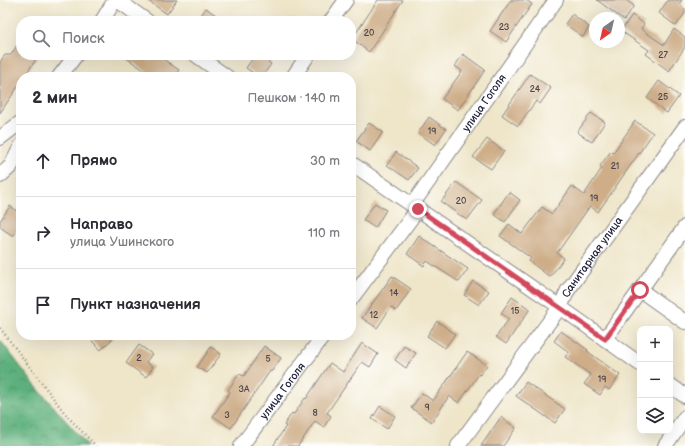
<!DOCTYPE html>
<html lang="ru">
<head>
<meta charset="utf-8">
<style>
	:root { --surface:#fff; --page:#f7f7f7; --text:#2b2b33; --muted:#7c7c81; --line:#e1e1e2 }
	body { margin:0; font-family:"Balsamiq Sans",sans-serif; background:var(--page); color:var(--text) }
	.controls { position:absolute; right:12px; bottom:12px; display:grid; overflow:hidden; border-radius:8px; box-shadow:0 4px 16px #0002 }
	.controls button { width:36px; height:36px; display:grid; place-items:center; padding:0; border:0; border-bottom:1px solid var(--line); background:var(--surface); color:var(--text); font:20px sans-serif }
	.compass { position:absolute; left:589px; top:12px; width:36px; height:36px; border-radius:50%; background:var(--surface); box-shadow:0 4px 16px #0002; rotate:214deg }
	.stop { position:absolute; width:12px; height:12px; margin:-9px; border:3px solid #d1495b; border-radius:50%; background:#fff }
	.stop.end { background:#d1495b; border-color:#fff; box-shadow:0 1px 4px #0008 }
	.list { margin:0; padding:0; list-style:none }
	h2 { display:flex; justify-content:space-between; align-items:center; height:52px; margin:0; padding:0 16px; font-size:17px }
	h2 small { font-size:13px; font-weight:400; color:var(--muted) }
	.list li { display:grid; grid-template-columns:26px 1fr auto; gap:12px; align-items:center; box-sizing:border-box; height:72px; padding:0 16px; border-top:1px solid var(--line) }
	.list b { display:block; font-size:15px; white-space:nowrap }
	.list p { margin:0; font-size:13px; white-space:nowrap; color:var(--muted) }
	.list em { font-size:13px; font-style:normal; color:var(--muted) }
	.icon { flex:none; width:22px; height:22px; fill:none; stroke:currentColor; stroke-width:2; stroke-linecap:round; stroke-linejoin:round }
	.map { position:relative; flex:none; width:685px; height:446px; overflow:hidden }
	.search { position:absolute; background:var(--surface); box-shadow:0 4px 16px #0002; left:16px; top:16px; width:340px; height:44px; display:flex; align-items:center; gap:10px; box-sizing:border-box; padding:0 14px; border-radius:16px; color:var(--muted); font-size:15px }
	.panel { position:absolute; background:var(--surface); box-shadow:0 4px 16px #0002; left:16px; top:72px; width:340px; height:268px; border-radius:16px }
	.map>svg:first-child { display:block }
	.forest { fill:url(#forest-crowns); stroke:#40695c }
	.building { fill:#cead88 }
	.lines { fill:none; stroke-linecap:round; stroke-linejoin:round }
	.minor-casing { stroke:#888482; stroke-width:16 }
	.path { stroke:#888482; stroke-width:2.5; stroke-dasharray:1 3; stroke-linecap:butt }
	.minor { stroke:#fff; stroke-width:14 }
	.route { stroke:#d1495b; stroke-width:5 }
	.labels { text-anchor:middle; stroke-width:3.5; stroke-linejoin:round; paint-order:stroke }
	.number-label { font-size:9px; fill:#4d454e }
	.street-label { font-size:11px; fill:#22223b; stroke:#fdfcf7 }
</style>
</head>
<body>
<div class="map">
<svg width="685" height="446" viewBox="0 0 685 446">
	<defs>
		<pattern id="forest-crowns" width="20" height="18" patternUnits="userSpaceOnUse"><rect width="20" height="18" fill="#5db07c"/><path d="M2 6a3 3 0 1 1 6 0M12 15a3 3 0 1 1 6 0" fill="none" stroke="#4c8f67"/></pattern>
	</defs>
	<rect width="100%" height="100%" fill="#fdfcf7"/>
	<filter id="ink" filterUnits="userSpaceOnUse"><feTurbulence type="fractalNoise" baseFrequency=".025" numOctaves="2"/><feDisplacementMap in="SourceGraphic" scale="8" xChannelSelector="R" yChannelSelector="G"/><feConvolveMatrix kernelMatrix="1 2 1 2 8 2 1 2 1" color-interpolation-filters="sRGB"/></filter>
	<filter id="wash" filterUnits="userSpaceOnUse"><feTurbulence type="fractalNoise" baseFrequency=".012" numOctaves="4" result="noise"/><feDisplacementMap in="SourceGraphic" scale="16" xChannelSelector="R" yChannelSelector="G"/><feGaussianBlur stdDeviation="0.9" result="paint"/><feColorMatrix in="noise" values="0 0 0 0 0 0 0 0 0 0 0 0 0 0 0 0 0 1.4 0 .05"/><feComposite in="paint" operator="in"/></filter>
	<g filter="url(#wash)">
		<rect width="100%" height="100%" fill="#efe6ca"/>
		<!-- forest -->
		<path class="forest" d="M0 340 34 384 88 446H0Z"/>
		<g id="blocks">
			<!-- building -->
			<path class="building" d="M147 0H177L167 14Z
				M378 0H403L369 52 352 39Z
				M511 0H526L532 4 506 42 490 31Z
				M597 0H626L634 6 624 20Z
				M668 0H682L679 4 685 9V13L676 26 659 13Z
				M206 8 224 21H197Z
				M572 14 589 27 583 37 565 24Z
				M632 15 644 24 641 29 664 45 674 29 685 37V47L669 71 646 54 649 50 621 31Z
				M21 39V55H39L24 77H21V82L0 113V62L5 55H11Z
				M463 54 485 70 458 110 442 99 462 71 455 66Z
				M122 55H157L179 70 174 77H154Z
				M255 55H259L271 64 262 77H259L246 68Z
				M530 74 551 88 540 104 536 101 518 126 502 115Z
				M659 81 679 96 667 113 647 98Z
				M591 113 605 122 592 142 577 132Z
				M429 117 446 129 435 145 418 133Z
				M635 121 653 133 598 212 590 206 557 253 564 258 550 277 529 261 531 258 500 236 509 224 522 234 542 207 552 214 572 186 584 195 602 168 600 166 611 151 613 153Z
				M369 123 383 132 370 151 356 141Z
				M487 139 504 151 491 169 473 157Z
				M396 152 418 168 409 180 387 165Z
				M456 182 482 200 467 220 441 202Z
				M509 192 520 200 505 222 494 214Z
				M375 203 386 210 375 228 363 220Z
				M10 206 21 214V225L13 236 0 227V221Z
				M419 236 468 269 459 282 427 261 424 266 407 254Z
				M392 276 411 289 396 311 391 307 377 328 362 318Z
				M473 281 489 291 479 305 464 295Z
				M512 297 530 309 506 344 496 337 509 319 501 313Z
				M437 321 455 334 445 348 427 336Z
				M561 331 588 350 587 351 620 375 609 390 605 387 600 395 584 384 591 375 565 357 569 352 554 341Z
				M86 335H116L101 350Z
				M362 343 378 354 370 367 362 362 327 413 331 416 324 427 315 421 298 446H273L286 426 284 425 292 413 294 414 305 398 306 399 330 363 343 372Z
				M139 345 152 354 146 362 153 367 146 377 126 363Z
				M264 346 281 358 272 371H270L231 428 213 416 230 392 228 390 239 374 244 376Z
				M404 346 416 353 406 368 395 360Z
				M211 347 221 354 207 373 197 367Z
				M467 352 487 365 480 375 479 374 459 403 449 396 432 422 411 408 422 393 433 401Z
				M526 382 565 409 555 423 516 396Z
				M380 406 395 416 387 429 372 419Z
				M501 417 516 428 503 446H481Z"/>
		</g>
	</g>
	<g filter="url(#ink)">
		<use href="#blocks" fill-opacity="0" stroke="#888482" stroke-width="1"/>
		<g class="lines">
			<!-- minor casing -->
			<g class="minor-casing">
				<g id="minor">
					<path d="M117 0 147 21"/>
					<path d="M102 21 115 0"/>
					<path d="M331 21 346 0"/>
					<path d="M196 55 227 77"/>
					<path d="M59 77 76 55"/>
					<path d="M293 77 308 55"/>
					<path d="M0 138 21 122"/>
					<path d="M351 163 560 307 640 364"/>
					<path d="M0 176 11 166 21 146"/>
					<path id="s1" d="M412 205 556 0"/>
					<path d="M640 290 685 322"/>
					<path d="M351 299 418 209"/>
					<path d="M605 339 685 227"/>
					<path d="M670 385 685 396"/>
					<path id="s2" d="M241 446 324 335"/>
					<path id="s3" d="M458 446 560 307 568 290 685 127"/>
					<path d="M665 446 685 417"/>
				</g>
			</g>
			<!-- path -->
			<path class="path" d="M0 328 67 416 96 446"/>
			<!-- minor -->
			<use href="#minor" class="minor"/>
		</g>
	</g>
	<g class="lines" filter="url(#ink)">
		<!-- route -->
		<path class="route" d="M418 209 605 339 640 290"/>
	</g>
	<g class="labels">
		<!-- number labels -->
		<g class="number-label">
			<text x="504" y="30">23</text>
			<text x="369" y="36">20</text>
			<text x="663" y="58">27</text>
			<text x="535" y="92">24</text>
			<text x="663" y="100">25</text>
			<text x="432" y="134">19</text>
			<text x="615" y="169">21</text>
			<text x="594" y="201">19</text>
			<text x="461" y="204">20</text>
			<text x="394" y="296">14</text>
			<text x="515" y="314">15</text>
			<text x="374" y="318">12</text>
			<text x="139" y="361">2</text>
			<text x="268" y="362">5</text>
			<text x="602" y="382">19</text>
			<text x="244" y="392">3А</text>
			<text x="427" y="410">9</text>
			<text x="315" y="416">8</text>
			<text x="227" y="418">3</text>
		</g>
		<!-- street labels -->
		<g class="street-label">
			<text dy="4" stroke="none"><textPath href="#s1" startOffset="125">улица Гоголя</textPath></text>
			<text dy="4" stroke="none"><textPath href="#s3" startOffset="232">Санитарная улица</textPath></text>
			<text dy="4" stroke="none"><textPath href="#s2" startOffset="69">улица Гоголя</textPath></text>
		</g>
	</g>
</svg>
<div class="controls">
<button>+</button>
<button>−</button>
<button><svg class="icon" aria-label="layers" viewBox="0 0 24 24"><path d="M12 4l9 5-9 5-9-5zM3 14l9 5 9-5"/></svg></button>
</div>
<svg class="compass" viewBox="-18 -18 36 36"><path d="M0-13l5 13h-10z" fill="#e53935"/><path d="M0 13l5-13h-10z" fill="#7c7c81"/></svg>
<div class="stop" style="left:640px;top:290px"></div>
<div class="stop end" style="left:418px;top:209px"></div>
<div class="search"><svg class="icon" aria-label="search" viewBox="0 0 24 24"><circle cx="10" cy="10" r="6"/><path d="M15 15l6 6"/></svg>Поиск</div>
<section class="panel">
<h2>2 мин<small>Пешком · 140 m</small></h2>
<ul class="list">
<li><svg class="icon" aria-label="ahead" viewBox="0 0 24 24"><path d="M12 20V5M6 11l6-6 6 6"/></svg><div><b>Прямо</b></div><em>30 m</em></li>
<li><svg class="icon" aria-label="right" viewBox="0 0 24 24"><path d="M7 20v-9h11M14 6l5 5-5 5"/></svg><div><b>Направо</b><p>улица Ушинского</p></div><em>110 m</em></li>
<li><svg class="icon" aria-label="arrive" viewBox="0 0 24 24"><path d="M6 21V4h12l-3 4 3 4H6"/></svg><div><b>Пункт назначения</b></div></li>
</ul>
</section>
</div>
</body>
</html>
